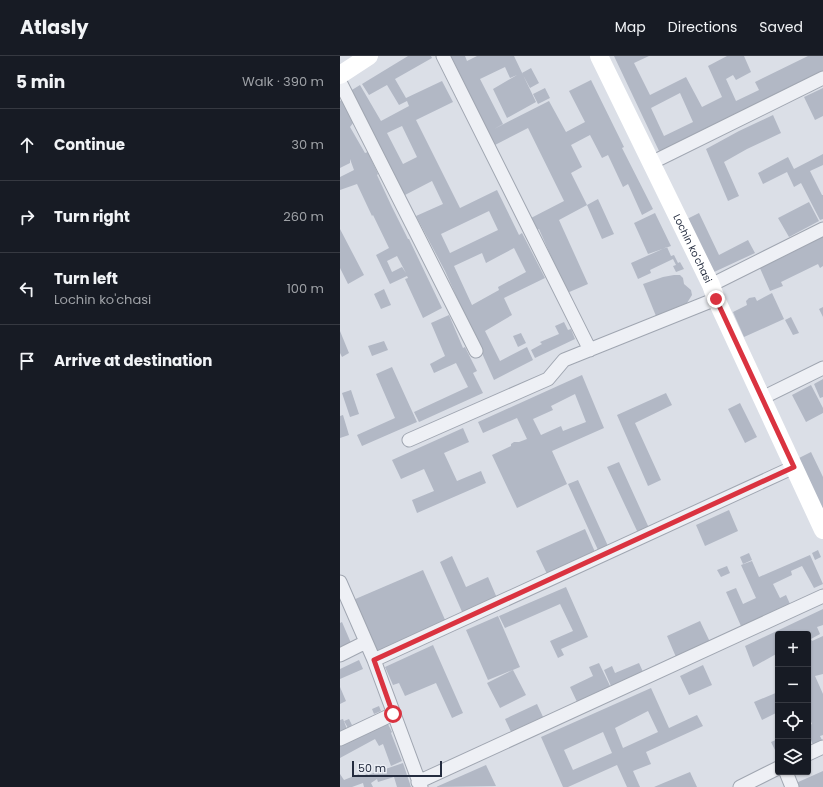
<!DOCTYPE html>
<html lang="en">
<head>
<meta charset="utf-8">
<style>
	:root { --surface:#171b24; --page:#20242c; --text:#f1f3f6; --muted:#9ea1a6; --line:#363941 }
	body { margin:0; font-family:Poppins,sans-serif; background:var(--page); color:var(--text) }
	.controls { position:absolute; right:12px; bottom:12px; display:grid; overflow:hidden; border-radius:4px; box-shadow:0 1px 3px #0004 }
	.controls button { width:36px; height:36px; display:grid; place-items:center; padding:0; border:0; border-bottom:1px solid var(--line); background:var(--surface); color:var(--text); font:20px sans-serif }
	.scale { position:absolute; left:12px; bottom:10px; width:90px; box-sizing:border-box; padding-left:4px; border:2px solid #242c3f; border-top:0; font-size:11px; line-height:14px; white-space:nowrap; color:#242c3f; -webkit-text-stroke:3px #ebeef5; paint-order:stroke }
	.stop { position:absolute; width:12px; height:12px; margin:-9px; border:3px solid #da3340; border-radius:50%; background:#fff }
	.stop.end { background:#da3340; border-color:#fff; box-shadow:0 1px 4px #0008 }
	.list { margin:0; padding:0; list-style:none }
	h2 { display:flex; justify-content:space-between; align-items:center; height:52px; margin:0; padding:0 16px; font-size:17px }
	h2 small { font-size:13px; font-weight:400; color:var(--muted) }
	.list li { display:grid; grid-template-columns:26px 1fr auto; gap:12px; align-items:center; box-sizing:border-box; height:72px; padding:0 16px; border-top:1px solid var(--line) }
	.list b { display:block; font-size:15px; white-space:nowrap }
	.list p { margin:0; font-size:13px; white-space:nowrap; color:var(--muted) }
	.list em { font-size:13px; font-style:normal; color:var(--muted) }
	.icon { flex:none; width:22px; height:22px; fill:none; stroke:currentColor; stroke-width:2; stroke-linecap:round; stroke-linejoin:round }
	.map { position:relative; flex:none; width:483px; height:731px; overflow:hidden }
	header { display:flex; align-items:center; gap:24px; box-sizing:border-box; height:56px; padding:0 20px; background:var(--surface); border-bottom:1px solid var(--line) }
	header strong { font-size:19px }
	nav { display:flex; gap:22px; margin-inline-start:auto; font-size:14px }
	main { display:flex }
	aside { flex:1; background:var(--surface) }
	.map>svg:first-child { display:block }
	.building { fill:#b2b8c5; fill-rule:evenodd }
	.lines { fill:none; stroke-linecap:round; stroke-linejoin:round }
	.street-casing { stroke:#a0a6b1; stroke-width:15 }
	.street { stroke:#eef0f5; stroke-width:13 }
	.secondary { stroke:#fff; stroke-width:18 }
	.route { stroke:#da3340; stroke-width:5 }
	.labels { text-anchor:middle; stroke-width:3.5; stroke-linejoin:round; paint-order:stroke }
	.street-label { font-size:10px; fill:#242c3f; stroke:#ebeef5 }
</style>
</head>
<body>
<header>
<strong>Atlasly</strong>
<nav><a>Map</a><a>Directions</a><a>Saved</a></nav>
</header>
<main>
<aside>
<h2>5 min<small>Walk · 390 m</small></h2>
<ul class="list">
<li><svg class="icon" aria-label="ahead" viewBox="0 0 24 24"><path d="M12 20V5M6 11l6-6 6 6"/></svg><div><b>Continue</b></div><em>30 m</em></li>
<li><svg class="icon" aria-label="right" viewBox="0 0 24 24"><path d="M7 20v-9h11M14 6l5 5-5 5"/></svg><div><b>Turn right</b></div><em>260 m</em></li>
<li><svg class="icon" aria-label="left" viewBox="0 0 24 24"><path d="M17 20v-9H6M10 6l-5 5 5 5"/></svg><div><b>Turn left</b><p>Lochin ko'chasi</p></div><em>100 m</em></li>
<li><svg class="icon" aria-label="arrive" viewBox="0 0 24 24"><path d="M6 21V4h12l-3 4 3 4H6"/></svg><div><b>Arrive at destination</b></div></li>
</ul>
</aside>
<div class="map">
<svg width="483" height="731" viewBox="0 0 483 731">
	<rect width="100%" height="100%" fill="#dbdfe7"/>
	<!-- building -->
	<path class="building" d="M68 0H91L92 2 55 23 66 42 102 25 113 46 76 64 120 152 157 134 179 179 182 177 205 222 164 242 172 259 145 275 160 305 187 291 193 304 154 324 105 215 76 160 103 148 92 125 65 139 7 37 20 29 41 65 69 50 67 45 59 49 47 29 29 39 22 28ZM62 70 77 101 63 108 47 77ZM149 155 158 174 110 197 101 178ZM174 192 186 216 158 231 159 234 132 249 114 210 142 197 146 207Z
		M110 0H125L127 5 137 0H174L196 46 167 62 153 33 177 19 170 22 165 11 140 23 163 68 154 73 209 45 226 76 245 66 229 35 251 24 284 91 282 92 313 153 302 159 288 128 283 131 268 99 262 102 250 79 231 89 242 111 231 117 247 149 258 143 274 178 262 183 247 149 219 164 248 228 227 237 199 173 197 174 191 162 224 145 188 72 155 89Z
		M274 0H309L294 7 310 39 346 21 362 51 382 41 368 10 387 0H404L411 16 396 24 393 19 386 23 396 45 419 34 415 26 468 0H483V16L320 97ZM340 37 353 66 324 80 311 52Z
		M191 12 199 27 190 32 182 17Z
		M205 32 210 42 198 48 193 38Z
		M483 32V60L475 64 464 41Z
		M2 44 13 67 10 71 25 97 28 96 38 118 37 119 52 151 68 183H69L102 252 83 262 65 223 68 222 67 220 50 228 36 199 49 192 33 159 32 160 17 128 0 134V121L14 114 10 103V107L0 112V45ZM57 200 66 217 62 211 52 216 47 205Z
		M433 59 441 77 407 93 384 106 399 140 388 145 366 93 399 75Z
		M483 98V109L470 115 482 139H483V163L480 164 461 127 454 131 447 116 423 128 418 117 448 101 454 113Z
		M469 146 479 165 449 181 438 162Z
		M315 157 331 190 308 198 294 167Z
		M359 157 379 199 408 184 415 197 372 217 347 163Z
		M0 173 24 219 8 228 0 212Z
		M483 178V210L480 212 478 208 441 226 443 230 430 235 419 210Z
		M327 191 331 200 334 199 338 207 340 206 344 213 336 216 333 210 336 209 333 203 310 214 311 217 298 223 291 207Z
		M334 219H340L343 222 344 228 351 234 352 239 347 247 316 260 303 228 323 221Z
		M44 233 51 249 41 253 34 238Z
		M432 237 444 263 404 281 393 256 407 249 406 245 409 242 415 241 417 245Z
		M483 251V261L479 253Z
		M109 259 123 292 125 291 137 315 133 317 143 337 79 366 74 356 128 331 116 307 94 317 90 308 105 300 91 267Z
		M451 261 459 277 453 279 445 264Z
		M224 266 228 274 231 273 235 283 195 302 191 294 202 288 200 286 219 278 215 270Z
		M0 275 9 297 2 301 0 297Z
		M181 277 186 287 178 291 173 280Z
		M44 285 48 294 32 300 28 290Z
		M52 311 77 366 22 390 17 379 55 362 36 318Z
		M242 319 264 372 212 395 227 428 177 452 152 399 171 390V388L174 386H179L187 383 177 362 143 377 138 366ZM235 338 246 366 223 375 221 370 201 379 193 363 213 354 211 350Z
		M483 323V341L480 342 474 328Z
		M471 329 483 352V357L466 366 452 339Z
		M11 334 19 358 10 361 2 337Z
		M326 337 332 349 295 367 321 424 308 430 277 359Z
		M400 347 417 381 405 387 388 353Z
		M3 359 9 379 0 382V360Z
		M123 372 129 386 104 397 117 425 141 415 146 427 77 457 72 444 94 435 84 413 61 423 52 404Z
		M471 396 483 421V453L455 404Z
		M279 406 309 472 298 477 267 411Z
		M238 424 268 490 258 494 228 428Z
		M389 454 398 475 365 490 356 469Z
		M245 473 255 496 207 518 196 495Z
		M478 494 481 501 475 504 472 497Z
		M409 497 412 504 403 508 400 501Z
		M470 499 483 528 474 532 462 510 451 515 452 519 433 528 440 542 446 539 450 548 401 570 386 536 396 532 403 548 416 542 401 509 412 505 419 521Z
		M112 500 126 531 148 521 157 542 123 558 100 506Z
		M387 510 390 517 381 521 377 514Z
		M83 514 106 566 36 596 13 544Z
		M226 531 248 581 221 593 224 599 218 602 210 585 233 575 220 548 165 572 159 560Z
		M483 553V569L477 571 480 578 471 583 472 585 483 580V618L475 620 483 638V679L480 680 483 686 473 689 471 684 468 685V670L472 668 468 658V578H438V597L413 611 405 590Z
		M158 560 180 611 148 624 126 574Z
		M360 565 370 586 336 601 327 580Z
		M2 566 11 587 0 592V567Z
		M93 589 123 657 112 662 96 627 65 640 59 627 53 629 45 611Z
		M19 604 23 613 0 623V613Z
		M259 607 271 632 238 648 230 631 253 620 249 611Z
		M299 607 303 616 271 630 264 614 272 610 275 617Z
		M363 609 372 629 349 639 340 620Z
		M173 614 186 639 160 652 147 627Z
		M0 631 6 645 0 648Z
		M311 632 329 672 357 659 363 670 306 696 311 708 293 715 300 731H287L277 709 228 731H223L201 681ZM308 655 318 676 283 692 275 672ZM263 676 272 697 233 714 224 694Z
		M438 636V656L422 664 414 646Z
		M197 648 204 663 172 678 165 663Z
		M39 650 41 655 34 658 32 653Z
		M3 663 7 673 0 677V664Z
		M9 663 12 669 8 672 4 665Z
		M47 666 52 676 51 677 62 705 51 710 43 688 39 690 35 683 0 702V688Z
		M438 683V698H437L431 686Z
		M63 707 71 731H57L54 721 38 726 37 723 31 727 33 731H24L23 727 12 731H0V718L4 724 19 718 20 721 27 718 28 719Z
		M146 709 156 730 96 731Z
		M483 715V731H457L456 727Z
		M350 716 357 731H314L321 728Z"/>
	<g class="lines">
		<!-- street casing -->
		<g class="street-casing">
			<path id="street" d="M103 0 250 294
				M0 26 136 295
				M311 107 483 22
				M371 229 483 173
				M422 342 483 312
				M69 384 208 323 224 304 376 243
				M0 526 34 604 81 731
				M0 599 26 586
				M34 604 454 411
				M0 683 53 658
				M468 698 483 691
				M446 716 452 731
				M78 726 483 540
				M400 731 438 712"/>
		</g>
		<!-- street -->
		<use href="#street" class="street"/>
		<!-- secondary -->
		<g class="secondary">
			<path id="s1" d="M259 0 371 229 376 243 483 474"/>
			<path d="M0 19 29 0"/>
		</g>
	</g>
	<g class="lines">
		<!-- route -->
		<path class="route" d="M53 658 34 604 454 411 376 243"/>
	</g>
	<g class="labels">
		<!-- street labels -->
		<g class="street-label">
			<text dy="4" stroke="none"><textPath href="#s1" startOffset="214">Lochin ko'chasi</textPath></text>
		</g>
	</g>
</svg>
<div class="controls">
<button>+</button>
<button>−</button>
<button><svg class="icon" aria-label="locate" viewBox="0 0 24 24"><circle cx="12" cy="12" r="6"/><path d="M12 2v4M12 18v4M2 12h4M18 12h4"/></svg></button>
<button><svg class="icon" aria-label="layers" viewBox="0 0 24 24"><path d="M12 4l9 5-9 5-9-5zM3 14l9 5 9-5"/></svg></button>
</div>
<div class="scale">50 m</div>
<div class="stop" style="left:53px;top:658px"></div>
<div class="stop end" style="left:376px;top:243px"></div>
</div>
</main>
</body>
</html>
